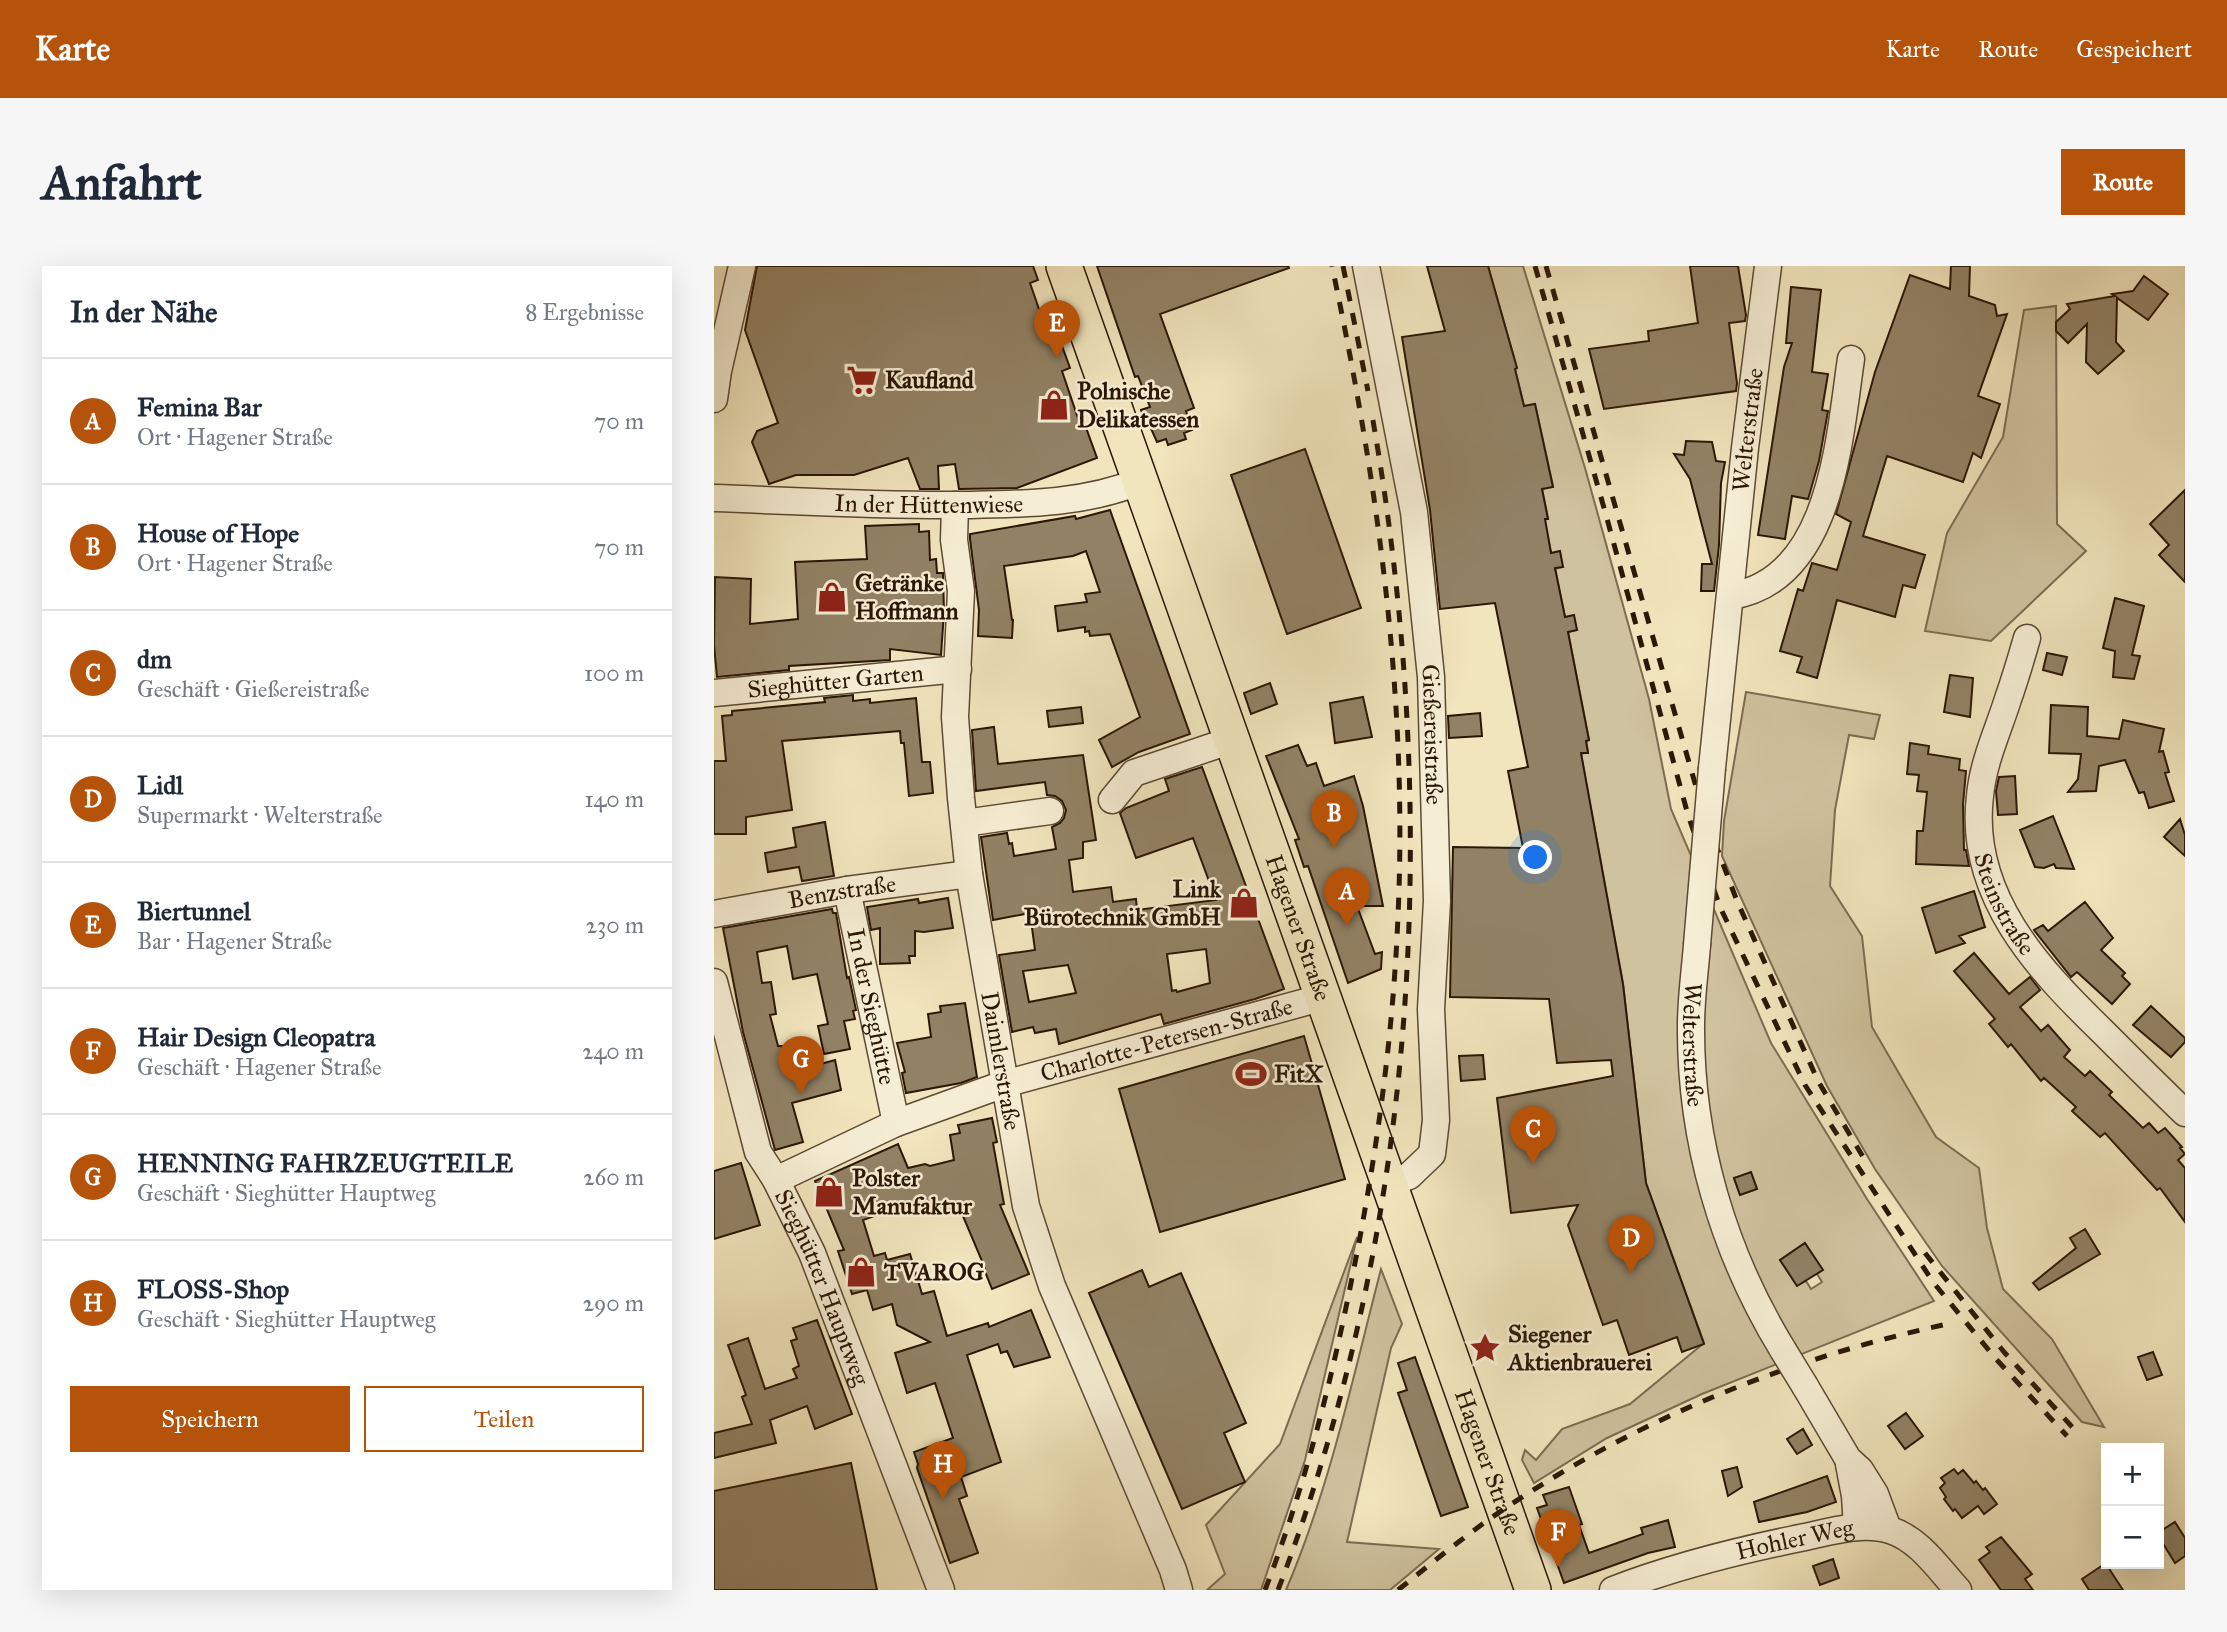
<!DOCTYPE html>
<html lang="de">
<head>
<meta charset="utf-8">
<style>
	:root { --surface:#fff; --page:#f6f6f7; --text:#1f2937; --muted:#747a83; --line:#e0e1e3; --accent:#b45309 }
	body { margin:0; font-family:"IM FELL Great Primer",serif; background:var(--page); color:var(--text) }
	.controls { position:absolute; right:21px; bottom:21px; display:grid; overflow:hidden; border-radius:0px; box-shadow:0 7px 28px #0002 }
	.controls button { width:63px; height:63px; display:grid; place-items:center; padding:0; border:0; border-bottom:2px solid var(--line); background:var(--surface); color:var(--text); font:35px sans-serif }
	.you { position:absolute; left:822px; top:592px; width:24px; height:24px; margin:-18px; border:5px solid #fff; border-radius:50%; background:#1a73e8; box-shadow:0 0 0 10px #1a73e833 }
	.badge { display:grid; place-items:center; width:46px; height:46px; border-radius:50%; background:var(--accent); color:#fff; font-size:23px; font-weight:700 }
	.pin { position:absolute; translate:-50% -58px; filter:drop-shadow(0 2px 4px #0008) }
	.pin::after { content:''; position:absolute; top:37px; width:24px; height:21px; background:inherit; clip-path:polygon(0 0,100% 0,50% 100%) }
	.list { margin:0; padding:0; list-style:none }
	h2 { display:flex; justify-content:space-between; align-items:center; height:91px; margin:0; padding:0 28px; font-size:30px }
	h2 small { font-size:23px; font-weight:400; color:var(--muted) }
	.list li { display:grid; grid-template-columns:46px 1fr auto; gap:21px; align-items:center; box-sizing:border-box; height:126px; padding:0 28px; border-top:2px solid var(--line) }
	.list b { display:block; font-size:26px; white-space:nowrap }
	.list p { margin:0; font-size:23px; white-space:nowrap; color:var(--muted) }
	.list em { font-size:23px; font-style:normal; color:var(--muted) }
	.actions { display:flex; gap:14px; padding:21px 28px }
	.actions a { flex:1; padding:16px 0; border:2px solid var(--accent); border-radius:0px; text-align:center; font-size:24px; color:var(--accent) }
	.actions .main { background:var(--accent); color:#fff }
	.map { position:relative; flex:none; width:1471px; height:1324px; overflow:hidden; border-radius:0px }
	header { display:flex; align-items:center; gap:42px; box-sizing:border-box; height:98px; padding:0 35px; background:var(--accent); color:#fff }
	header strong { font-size:33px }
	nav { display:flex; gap:38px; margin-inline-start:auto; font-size:24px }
	.intro { display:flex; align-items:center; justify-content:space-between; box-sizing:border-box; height:168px; padding:0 42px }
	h1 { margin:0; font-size:49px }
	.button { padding:18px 32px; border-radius:0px; background:var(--accent); color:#fff; font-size:24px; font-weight:700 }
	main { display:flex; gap:42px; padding:0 42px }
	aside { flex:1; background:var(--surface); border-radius:0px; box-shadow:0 7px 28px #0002 }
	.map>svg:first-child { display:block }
	.green { fill:#cfc29e; stroke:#7d6c52; stroke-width:2; fill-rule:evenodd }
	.building { fill:#928265; stroke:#2b1706; stroke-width:2; fill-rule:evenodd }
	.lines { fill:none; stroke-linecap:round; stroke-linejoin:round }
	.minor-casing { stroke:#5c4a34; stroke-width:29 }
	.major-casing { stroke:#2b1706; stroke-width:38 }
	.minor { stroke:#f6eed4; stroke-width:26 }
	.major { stroke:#f1e5bd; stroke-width:35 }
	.rail { stroke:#2b1706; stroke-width:5; stroke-dasharray:12 12; stroke-linecap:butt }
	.minor-bridge-casing { stroke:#5c4a34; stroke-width:29; stroke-linecap:butt }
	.minor-bridge { stroke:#f6eed4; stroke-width:26 }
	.labels { text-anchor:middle; stroke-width:5; stroke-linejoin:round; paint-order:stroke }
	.poi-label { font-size:24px; font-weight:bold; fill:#2b1706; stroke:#f6eed4; text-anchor:start }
	.street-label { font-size:24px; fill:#2b1706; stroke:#f6eed4 }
</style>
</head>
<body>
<header>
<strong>Karte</strong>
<nav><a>Karte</a><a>Route</a><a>Gespeichert</a></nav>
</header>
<div class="intro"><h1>Anfahrt</h1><a class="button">Route</a></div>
<main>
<aside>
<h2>In der Nähe<small>8 Ergebnisse</small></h2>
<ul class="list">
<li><span class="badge">A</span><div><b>Femina Bar</b><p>Ort · Hagener Straße</p></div><em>70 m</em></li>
<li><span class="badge">B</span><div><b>House of Hope</b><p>Ort · Hagener Straße</p></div><em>70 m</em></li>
<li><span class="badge">C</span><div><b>dm</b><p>Geschäft · Gießereistraße</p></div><em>100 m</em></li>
<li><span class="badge">D</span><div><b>Lidl</b><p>Supermarkt · Welterstraße</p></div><em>140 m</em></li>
<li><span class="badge">E</span><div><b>Biertunnel</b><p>Bar · Hagener Straße</p></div><em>230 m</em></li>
<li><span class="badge">F</span><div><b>Hair Design Cleopatra</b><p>Geschäft · Hagener Straße</p></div><em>240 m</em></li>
<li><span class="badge">G</span><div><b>HENNING FAHRZEUGTEILE</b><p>Geschäft · Sieghütter Hauptweg</p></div><em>260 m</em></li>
<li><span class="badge">H</span><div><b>FLOSS-Shop</b><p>Geschäft · Sieghütter Hauptweg</p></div><em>290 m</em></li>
</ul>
<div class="actions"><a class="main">Speichern</a><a>Teilen</a></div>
</aside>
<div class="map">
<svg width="1471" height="1324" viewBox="0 0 1471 1324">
	<rect width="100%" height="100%" fill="#f1e5bd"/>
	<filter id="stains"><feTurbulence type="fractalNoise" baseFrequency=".00286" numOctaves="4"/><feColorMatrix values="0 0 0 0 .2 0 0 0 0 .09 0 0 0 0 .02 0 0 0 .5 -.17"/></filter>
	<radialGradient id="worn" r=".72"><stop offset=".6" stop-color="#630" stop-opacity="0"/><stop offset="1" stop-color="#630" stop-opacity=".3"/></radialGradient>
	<!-- green -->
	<path class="green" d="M774 0H809L871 202 935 433 957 543 1057 777 1153 933 1220 1035 988 1128 893 1172 820 1217 808 1194 811 1184 822 1194 848 1163 916 1138 990 1077 932 917 909 718 867 488 874 486 872 475 875 474 854 366 863 364 851 351 841 303 849 301 837 286 830 253 834 252 828 223 839 220 821 138 810 140 801 103 803 102ZM1037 907 1043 923 1026 929 1020 912ZM1091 977 1108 1004 1103 1008 1108 1016 1097 1023 1092 1015 1083 1019 1066 994Z
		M1342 40 1343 258 1372 285 1277 375 1211 365 1233 267 1289 171 1310 44Z
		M1032 426 1166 449 1160 473 1135 469 1121 544 1116 620 1148 670 1158 761 1222 871 1265 902 1273 962 1289 1023 1338 1073 1390 1161 1368 1156 1228 1000 1161 903 1113 820 1008 590 1010 555Z
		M643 971 591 1194 547 1324H493L511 1308 492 1259 566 1178Z
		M667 1003 688 1058 677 1082 633 1276 725 1283 676 1324H572C616 1221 639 1111 667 1003Z"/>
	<!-- building -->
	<path class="building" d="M43 0H319L324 14 316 17 335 72 344 69 356 102 348 105 367 161 371 159 383 192 303 222 245 223 241 198 224 200 225 223H206L194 192 140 209H82L55 218 38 176 43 165 64 157 31 64Z
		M383 0H574L575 2 446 48 480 142 472 145 478 164 470 167 472 173 454 179 452 173 443 176 435 158 431 156 427 144 436 141 424 110 421 111Z
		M713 0H774L803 102 801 103 810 140 821 138 839 221 828 223 834 253H831L837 287 846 285 849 301 841 302 851 351 860 349 863 364 854 366 875 474 872 475 874 487H867L909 718 932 917 990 1078 968 1086 963 1071 915 1089 903 1054 889 1059 854 959 864 939 797 947 783 832 899 810 897 794 843 797 835 733 736 731 739 581 809 582 794 505 814 501 781 337 726 343 716 244 688 71 731 65Z
		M976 0H1024L1032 49 1031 55 1015 57 1023 117 1022 125 890 143 875 83 935 75 934 65 984 57Z
		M1237 0H1256L1255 30 1281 39 1283 50 1293 48 1264 130 1286 138 1267 192 1259 187 1249 216 1173 190 1149 270 1211 289 1201 322 1189 319 1181 351 1123 334 1103 412 1083 406 1088 391 1066 385 1084 323 1089 325 1098 297 1123 304 1137 256 1122 248 1161 106 1196 9 1236 23Z
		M1430 10 1454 28 1434 54 1403 32 1402 76 1410 85 1384 108 1372 96 1373 58 1354 77 1342 65V56L1356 43 1353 38 1401 30 1398 28 1419 25Z
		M1077 21 1107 24 1098 106 1114 108 1108 144 1114 145 1105 195 1095 230 1094 233 1078 230 1071 273 1044 269 1070 101 1078 77H1072Z
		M972 175 998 176 1002 195 1011 196 1007 217 1005 279 1000 325H987L988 298H998L976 213 960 188 970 189Z
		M591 183 647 342 573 368 517 209Z
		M1471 224V316L1445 289 1455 279 1436 258Z
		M396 244 476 468 425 486 398 501 385 474 426 451 396 368 376 370 375 365 371 366V361L344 365 341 340 373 336 371 328 386 326 372 285 359 290 290 300 298 354H299L298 372 264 370 265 344 256 273V268L361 250 362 253Z
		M205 258V266L215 265 216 294 222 293 223 307H229L230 346 227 389 176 383V394L75 400V404L3 411 0 379 1 311 37 313 36 358 84 353 81 296 153 293 151 260Z
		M1401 332 1430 340 1418 389 1426 390 1420 413 1399 411 1401 385 1389 382Z
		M1333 387 1353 391 1348 409 1329 404Z
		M1236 409 1259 412 1256 451 1230 446Z
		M556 417 563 438 537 448 530 427Z
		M139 429V435L156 433V437L202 432 208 496H216L219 527 195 530 190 477H187L186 465 68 475 78 544 32 551V568H0V495H12L8 450 18 449V445L111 436 110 432Z
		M649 431 658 471 621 477 616 437Z
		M1337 439 1374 441 1373 470 1405 473 1409 454 1450 463 1445 486 1449 485 1455 506 1451 507 1460 535 1435 542 1430 526 1425 527 1411 494 1385 500 1382 525 1354 526 1364 513 1367 488 1335 487Z
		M367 441 369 457 335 461 333 445Z
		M766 447 768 470 735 472 734 450Z
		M280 461 284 498 369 489 382 574 369 576V592L355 594 359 626 397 621 399 636 422 633 423 644 502 634 479 572 422 592 406 547 412 542 455 525 451 513 488 501 570 723 541 733 450 758 447 748 345 778 342 763 321 767 319 761 298 766 285 689 321 684 316 647 279 654 267 571 293 567 295 578 298 577 300 590 342 583 338 561 346 557 350 552 352 544 348 535 341 530 333 529 331 516 262 525 258 464ZM492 683 496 717 463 726 462 724 458 725 453 688ZM354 699 362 727 315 736 309 705Z
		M1196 477 1215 480 1214 488 1246 493 1245 504 1252 505 1249 538 1250 584H1252L1255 600 1202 598 1203 565H1209L1213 526 1203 525 1205 509 1193 508Z
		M584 479 593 500 602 497 610 520 640 510 649 540 669 640H643L661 688 668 686 667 703 634 717 594 600 590 601 581 574 585 573 552 490Z
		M1301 510 1303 548 1284 549 1282 525 1285 511Z
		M1339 550 1360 603 1342 602 1340 598 1330 602 1321 601 1306 564Z
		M1466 553 1471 569V590L1450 571Z
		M111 556 120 610 88 615 85 601 54 606 51 587 82 581 79 562Z
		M1260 625 1271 661 1245 670 1251 677 1222 687 1208 642Z
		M234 632 239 662 210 666 201 665V690H195L196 697 166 698V662L157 664 153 641 204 633 205 637Z
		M1371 636 1399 672 1387 684 1411 707 1408 710 1416 718 1398 738 1363 706 1357 711 1320 664 1329 659 1334 665Z
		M118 643 119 647H122L133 712 135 711 142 744 139 745 141 753 130 755 136 783 110 788 104 760 114 758 103 708 79 713 73 680 43 686 48 717 57 716 62 748 56 749 64 780H68L74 807 121 794 127 824 78 837 89 876 61 884 29 766 9 662Z
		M1260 687 1295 728 1316 711 1326 724 1306 741 1327 765 1334 759 1356 784 1350 791 1371 810 1376 805 1398 826 1395 829 1429 862 1435 857 1444 867 1451 862 1468 881 1466 882 1471 888 1464 894 1471 902V956L1446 922 1443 924 1391 867 1386 871 1358 845 1362 841 1330 812 1327 815 1297 778 1294 781 1275 758 1281 753 1240 705Z
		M251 737 263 811 247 817 192 827 188 807 191 806 183 777 217 771 214 748 227 746 226 740Z
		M1437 740 1471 772V776L1457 791 1419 759Z
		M590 770 631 913 446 966 405 823Z
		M769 789 771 813 747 815 745 790Z
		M278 852 283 876 279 877 290 938 286 939 315 1008 278 1023 270 1003 271 1002 246 943 171 946 149 954 160 990 171 987 173 994 196 988 208 1028 220 1025 233 1070 274 1057 275 1061 317 1044 336 1091 300 1101 293 1085 287 1087 284 1078 253 1089 287 1196 247 1211 253 1230 245 1233 264 1287 236 1297 203 1202 204 1198 200 1186 239 1172 221 1117 193 1127 181 1087 216 1076 183 1059 178 1038 159 1044 153 1024 138 1028 124 985 130 984 101 915 184 878 194 902 211 898 216 900 240 894 236 869 246 867 244 859Z
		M27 897 46 959 0 973V905Z
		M1037 906 1043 923 1026 929 1020 912Z
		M1371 963 1386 988 1325 1024 1319 1017 1362 982 1356 972Z
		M1091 977 1109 1004 1083 1020 1066 994Z
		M428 1004 435 1021 467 1007 532 1157 510 1167 531 1216 468 1243 375 1027Z
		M103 1054 138 1148 101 1163 93 1140 56 1154 62 1177 0 1192V1167L38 1158 28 1131 32 1129 14 1079 34 1072 51 1123 83 1112 79 1103 85 1100 77 1075 83 1073 79 1062Z
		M1439 1086 1448 1109 1433 1114 1424 1091Z
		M701 1091 754 1241 727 1250 684 1127 693 1124 684 1097Z
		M1192 1147 1209 1170 1191 1183 1174 1160Z
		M1089 1163 1098 1179 1083 1188 1073 1173Z
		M137 1197 163 1324H0V1225Z
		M1023 1201 1028 1221 1014 1230 1008 1205Z
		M1240 1203 1244 1208 1249 1204 1260 1217 1262 1215 1269 1224 1271 1222 1283 1238 1270 1248 1264 1240 1248 1252 1241 1243 1239 1245 1230 1233 1232 1231 1226 1222 1231 1217 1227 1212Z
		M1113 1210 1122 1236 1093 1246 1045 1256 1040 1236Z
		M855 1221 868 1258 865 1259 875 1287 929 1268 927 1262 954 1254 961 1281 934 1287 850 1317 823 1242 833 1239 829 1229Z
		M1461 1256 1471 1272V1290L1461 1297 1445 1271V1266Z
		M1287 1271 1318 1308 1311 1313 1319 1324H1287L1265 1294 1276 1286 1272 1281Z
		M1119 1293 1125 1312 1106 1319 1099 1300Z
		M1392 1297V1298L1409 1324H1375L1368 1313Z"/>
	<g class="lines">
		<!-- minor casing -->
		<g class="minor-casing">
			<g id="minor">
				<path id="s1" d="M652 0 700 246 717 411 723 635 717 743 722 854 718 888 695 910 674 918"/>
				<path d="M0 133 4 105 28 0"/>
				<path id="s2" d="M0 232C83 235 166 240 250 239 312 238 369 238 427 215"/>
				<path id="s3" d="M241 239 240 274 247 325 241 451 247 532 255 608 312 940 338 1020 459 1304 465 1324"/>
				<path d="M1017 330C1118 314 1125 173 1137 93"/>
				<path id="s4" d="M1313 372C1307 393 1301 413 1294 433 1284 465 1269 496 1266 530 1254 628 1323 702 1388 765 1415 792 1443 820 1471 847"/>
				<path id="s5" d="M0 427 244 403"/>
				<path id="s6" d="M998 502 1031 182 1054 0"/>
				<path d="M398 534 420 507 518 474"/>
				<path d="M250 557 336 545"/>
				<path id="s7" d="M133 624 182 857"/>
				<path id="s8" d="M0 648 133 624 255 608"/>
				<path id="s9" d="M983 679C981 705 977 732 977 759 976 874 1009 986 1069 1084"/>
				<path id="s10" d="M0 716 44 886 62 914 98 987 227 1324"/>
				<path id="s11" d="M62 914 182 857 290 818 610 731"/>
				<path d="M1091 1120 1134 1193 1146 1204 1161 1228 1174 1263"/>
				<path d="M1135 1198 1141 1230 1143 1261"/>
				<path id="s12" d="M899 1324C961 1300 1026 1284 1091 1271 1118 1265 1149 1256 1176 1264 1205 1273 1224 1302 1244 1324"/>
			</g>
		</g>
		<!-- major casing -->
		<g class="major-casing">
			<g id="major">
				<path id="s13" d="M350 0 819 1324"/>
			</g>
		</g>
		<!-- minor -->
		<use href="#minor" class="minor"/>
		<!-- major -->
		<use href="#major" class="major"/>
		<!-- rail -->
		<path class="rail" d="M629 0 654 125
			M821 0 892 249 974 549 1006 641 1091 819 1219 1016 1282 1093 1353 1170
			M832 0 989 545 1023 635 1104 815 1152 896
			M1211 987 1290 1086 1360 1163
			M551 1324C590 1223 617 1118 638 1012 662 893 679 772 684 650 694 431 663 213 618 0
			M564 1324C707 951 727 540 658 149
			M684 1324C719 1296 753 1268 790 1243 925 1152 1078 1091 1238 1057"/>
		<!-- minor-bridge casing -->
		<g class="minor-bridge-casing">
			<path id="minor-bridge" d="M983 679 998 502
				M1069 1084 1091 1120"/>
		</g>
		<!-- minor-bridge -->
		<use href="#minor-bridge" class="minor-bridge"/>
	</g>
	<!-- icons -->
	<defs>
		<g id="supermarket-bare" transform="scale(2.415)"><path d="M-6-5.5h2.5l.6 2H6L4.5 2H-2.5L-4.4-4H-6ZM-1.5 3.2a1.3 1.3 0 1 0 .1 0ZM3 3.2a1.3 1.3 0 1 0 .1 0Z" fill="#8f2418" stroke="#f6eed4" stroke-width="2.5" paint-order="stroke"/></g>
		<g id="shop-bare" transform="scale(2.415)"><path d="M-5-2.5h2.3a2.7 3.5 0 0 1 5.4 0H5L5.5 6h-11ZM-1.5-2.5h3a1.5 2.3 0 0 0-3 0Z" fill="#8f2418" stroke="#f6eed4" stroke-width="2.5" paint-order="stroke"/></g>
		<g id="stadium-bare" transform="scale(2.415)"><path d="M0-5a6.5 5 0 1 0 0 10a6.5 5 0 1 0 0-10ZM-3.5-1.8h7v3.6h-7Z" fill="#8f2418" stroke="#f6eed4" stroke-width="2.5" paint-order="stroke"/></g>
		<g id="sight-bare" transform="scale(2.415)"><path d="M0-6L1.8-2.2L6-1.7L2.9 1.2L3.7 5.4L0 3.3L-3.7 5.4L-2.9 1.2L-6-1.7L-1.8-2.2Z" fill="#8f2418" stroke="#f6eed4" stroke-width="2.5" paint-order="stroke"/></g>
	</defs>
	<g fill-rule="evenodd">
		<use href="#supermarket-bare" x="148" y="114"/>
		<use href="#shop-bare" x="340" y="139"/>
		<use href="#shop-bare" x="118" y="331"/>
		<use href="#shop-bare" x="530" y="637"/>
		<use href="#stadium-bare" x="537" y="808"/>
		<use href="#shop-bare" x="115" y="926"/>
		<use href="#shop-bare" x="147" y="1006"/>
		<use href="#sight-bare" x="771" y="1082"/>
	</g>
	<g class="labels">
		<!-- poi labels -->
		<g class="poi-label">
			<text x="171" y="122">Kaufland</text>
			<text x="363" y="133">Polnische<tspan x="363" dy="28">Delikatessen</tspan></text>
			<text x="141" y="325">Getränke<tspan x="141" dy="28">Hoffmann</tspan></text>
			<text x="507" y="631" text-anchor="end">Link<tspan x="507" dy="28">Bürotechnik GmbH</tspan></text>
			<text x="560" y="816">FitX</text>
			<text x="138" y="920">Polster<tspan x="138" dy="28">Manufaktur</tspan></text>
			<text x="170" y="1014">TVAROG</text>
			<text x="794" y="1076">Siegener<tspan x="794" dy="28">Aktienbrauerei</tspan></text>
		</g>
		<!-- street labels -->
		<g class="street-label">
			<text dy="8" stroke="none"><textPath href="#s6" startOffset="340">Welterstraße</textPath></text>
			<text dy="8" stroke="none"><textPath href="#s2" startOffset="215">In der Hüttenwiese</textPath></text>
			<text dy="8" stroke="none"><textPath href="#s5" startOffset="122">Sieghütter Garten</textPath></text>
			<text dy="8" stroke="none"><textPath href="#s1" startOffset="474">Gießereistraße</textPath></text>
			<text dy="8" stroke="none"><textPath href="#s8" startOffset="130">Benzstraße</textPath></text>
			<text dy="8" stroke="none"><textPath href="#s4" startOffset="278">Steinstraße</textPath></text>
			<text dy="8" stroke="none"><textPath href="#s13" startOffset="702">Hagener Straße</textPath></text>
			<text dy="8" stroke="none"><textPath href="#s7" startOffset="119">In der Sieghütte</textPath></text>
			<text dy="8" stroke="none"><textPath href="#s11" startOffset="416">Charlotte-Petersen-Straße</textPath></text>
			<text dy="8" stroke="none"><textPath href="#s9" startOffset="100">Welterstraße</textPath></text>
			<text dy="8" stroke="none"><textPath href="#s3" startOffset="560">Daimlerstraße</textPath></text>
			<text dy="8" stroke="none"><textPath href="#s10" startOffset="326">Sieghütter Hauptweg</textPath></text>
			<text dy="8" stroke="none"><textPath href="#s13" startOffset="1269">Hagener Straße</textPath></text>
			<text dy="8" stroke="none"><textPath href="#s12" startOffset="189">Hohler Weg</textPath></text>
		</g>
	</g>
	<rect width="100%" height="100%" filter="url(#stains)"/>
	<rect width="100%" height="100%" fill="url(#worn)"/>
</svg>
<div class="controls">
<button>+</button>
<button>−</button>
</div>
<div class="you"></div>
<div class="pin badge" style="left:633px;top:660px">A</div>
<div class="pin badge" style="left:620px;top:582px">B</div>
<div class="pin badge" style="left:819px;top:898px">C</div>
<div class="pin badge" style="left:917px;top:1007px">D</div>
<div class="pin badge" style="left:343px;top:92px">E</div>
<div class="pin badge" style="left:844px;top:1301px">F</div>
<div class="pin badge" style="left:87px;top:828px">G</div>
<div class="pin badge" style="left:229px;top:1233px">H</div>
</div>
</main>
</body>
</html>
